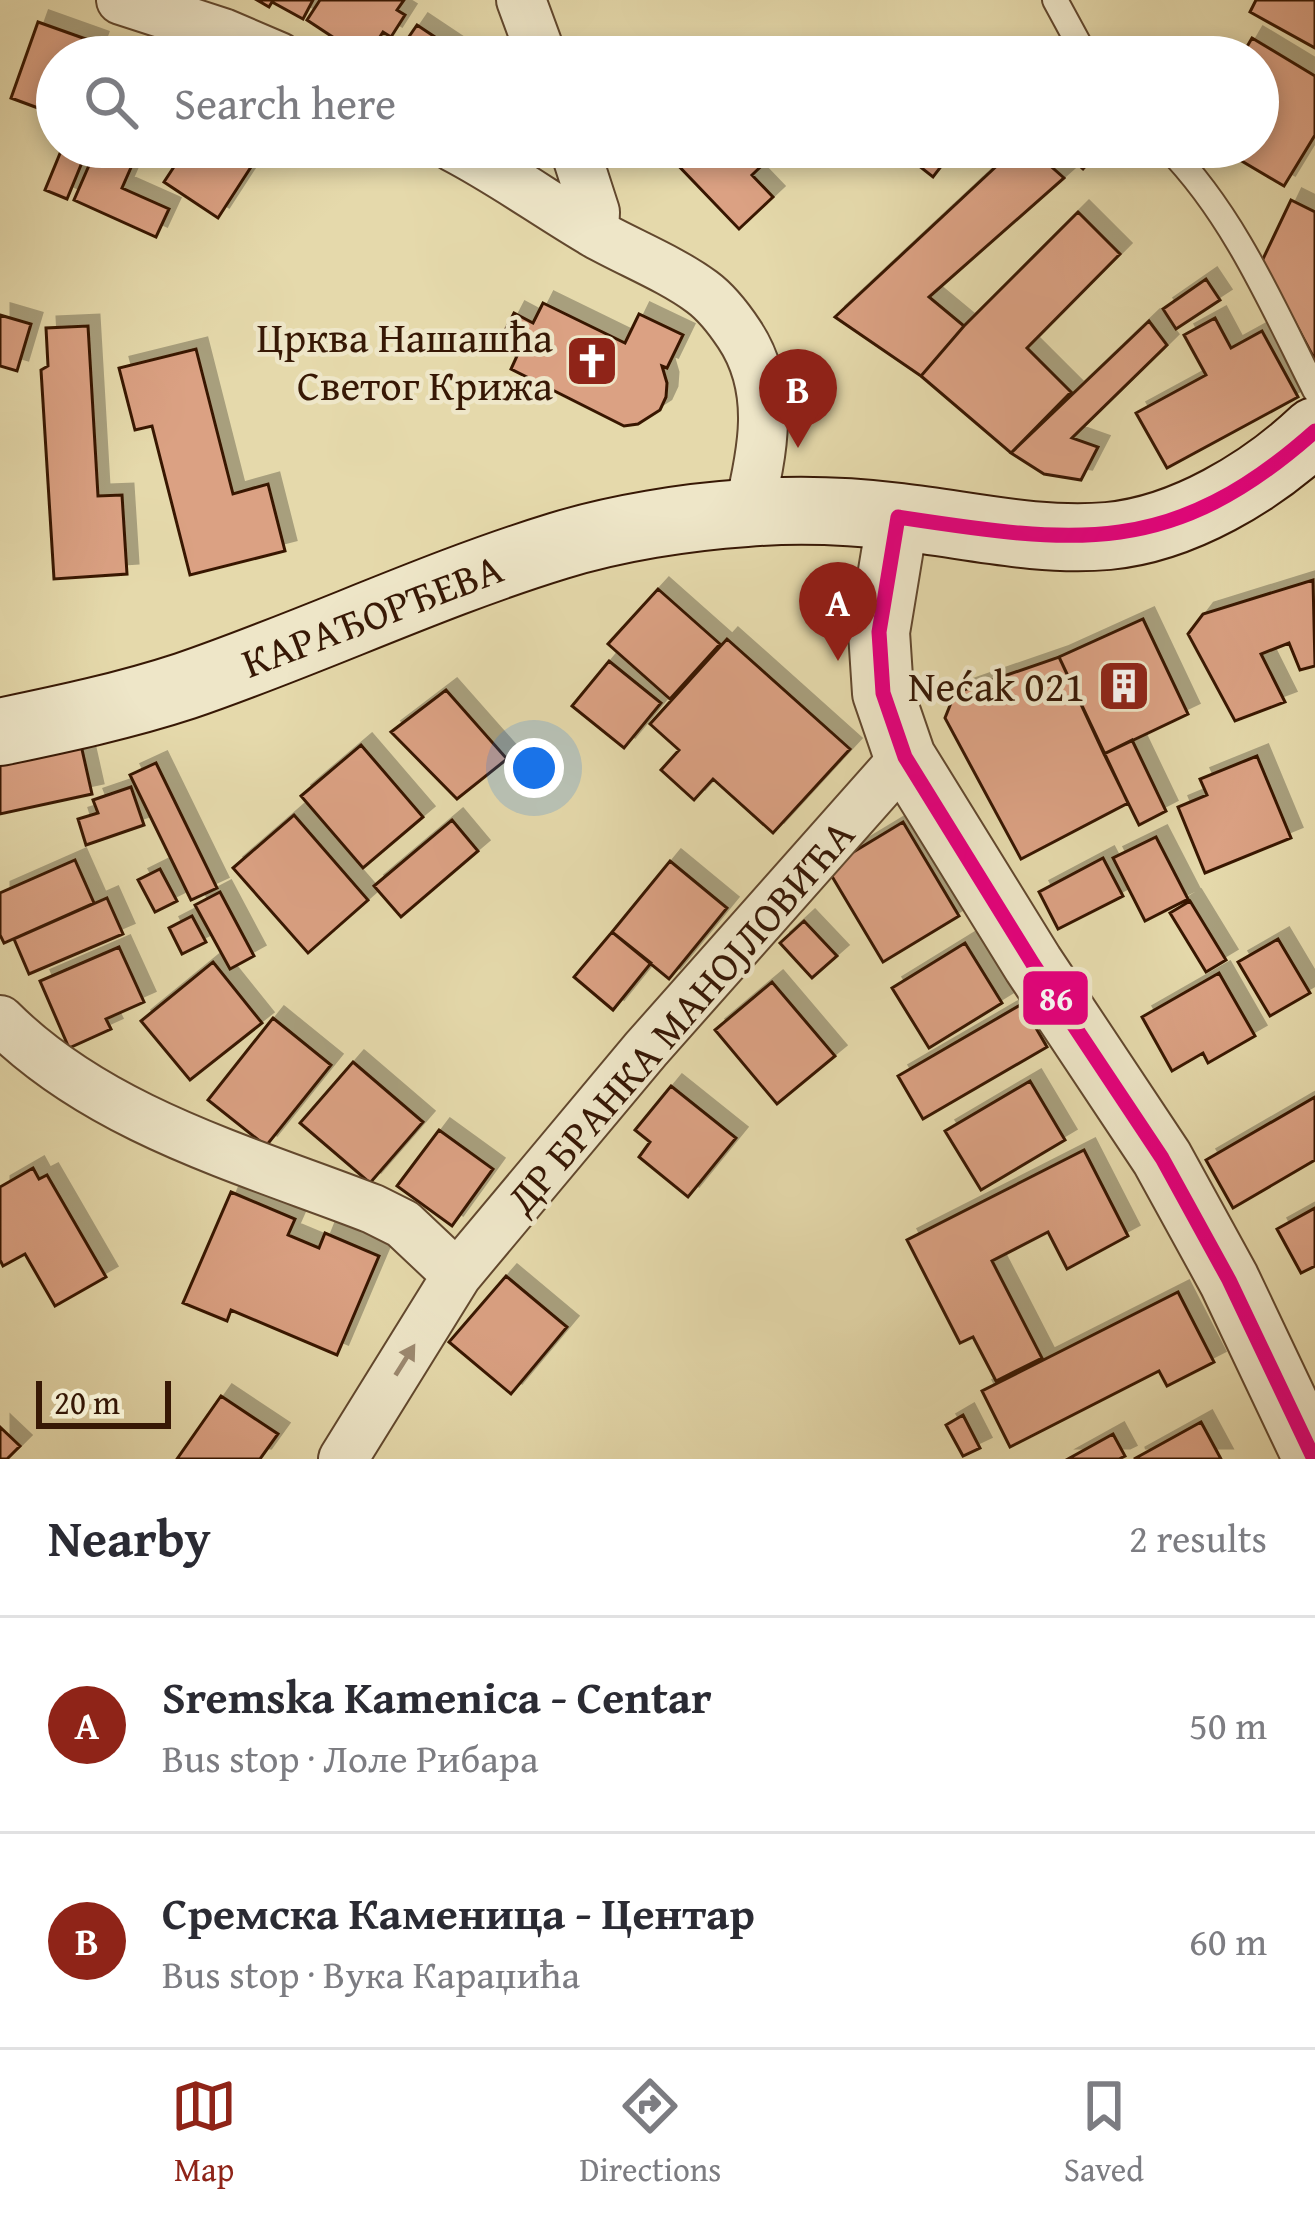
<!DOCTYPE html>
<html lang="en">
<head>
<meta charset="utf-8">
<style>
	:root { --surface:#fff; --page:#f2f2f3; --text:#2b2b33; --muted:#7c7c81; --line:#e1e1e2; --accent:#8f2418 }
	body { margin:0; font-family:"Gentium Book Plus",serif; background:var(--page); color:var(--text) }
	.scale { position:absolute; left:36px; bottom:30px; width:135px; box-sizing:border-box; padding-left:12px; border:6px solid #371805; border-top:0; font-size:33px; line-height:42px; white-space:nowrap; color:#371805; -webkit-text-stroke:9px #eee6c8; paint-order:stroke }
	.you { position:absolute; left:534px; top:768px; width:42px; height:42px; margin:-30px; border:9px solid #fff; border-radius:50%; background:#1a73e8; box-shadow:0 0 0 18px #1a73e833 }
	.badge { display:grid; place-items:center; width:78px; height:78px; border-radius:50%; background:var(--accent); color:#fff; font-size:39px; font-weight:700 }
	.pin { position:absolute; translate:-50% -99px; filter:drop-shadow(0 3px 6px #0008) }
	.pin::after { content:''; position:absolute; top:63px; width:42px; height:36px; background:inherit; clip-path:polygon(0 0,100% 0,50% 100%) }
	.list { margin:0; padding:0; list-style:none }
	h2 { display:flex; justify-content:space-between; align-items:center; height:156px; margin:0; padding:0 48px; font-size:51px }
	h2 small { font-size:39px; font-weight:400; color:var(--muted) }
	.list li { display:grid; grid-template-columns:78px 1fr auto; gap:36px; align-items:center; box-sizing:border-box; height:216px; padding:0 48px; border-top:3px solid var(--line) }
	.list b { display:block; font-size:45px; white-space:nowrap }
	.list p { margin:0; font-size:39px; white-space:nowrap; color:var(--muted) }
	.list em { font-size:39px; font-style:normal; color:var(--muted) }
	.icon { flex:none; width:66px; height:66px; fill:none; stroke:currentColor; stroke-width:2; stroke-linecap:round; stroke-linejoin:round }
	.map { position:relative; flex:none; width:1315px; height:1459px; overflow:hidden }
	.search { position:absolute; background:var(--surface); box-shadow:0 6px 18px #0003; left:36px; right:36px; top:36px; height:132px; display:flex; align-items:center; gap:30px; box-sizing:border-box; padding:0 42px; border-radius:66px; color:var(--muted); font-size:45px }
	.sheet { height:588px; background:var(--surface) }
	nav { display:flex; justify-content:space-around; align-items:center; box-sizing:border-box; height:168px; border-top:3px solid var(--line); background:var(--surface); font-size:33px; color:var(--muted) }
	nav a { display:grid; justify-items:center; gap:6px }
	nav .on { color:var(--accent) }
	.map>svg:first-child { display:block }
	.building { fill:#dba183; stroke:#371805; stroke-width:3; filter:url(#shadow) }
	.lines { fill:none; stroke-linecap:round; stroke-linejoin:round }
	.service-casing { stroke:#62482e; stroke-width:28 }
	.minor-casing { stroke:#62482e; stroke-width:52 }
	.tertiary-casing { stroke:#62482e; stroke-width:64 }
	.secondary-casing { stroke:#371805; stroke-width:70 }
	.service { stroke:#eee6c8; stroke-width:24 }
	.minor { stroke:#eee6c8; stroke-width:48 }
	.tertiary { stroke:#eee6c8; stroke-width:60 }
	.secondary { stroke:#eee6c8; stroke-width:66 }
	.bus-1-casing { stroke:#eee6c8; stroke-width:24 }
	.bus-1 { stroke:#e5007d; stroke-width:15 }
	.oneway { fill:#9c8970 }
	.labels { text-anchor:middle; stroke-width:9; stroke-linejoin:round; paint-order:stroke }
	.poi-label { font-size:42px; fill:#371805; stroke:#eee6c8; text-anchor:end }
	.street-label { font-size:42px; fill:#371805; stroke:#eee6c8 }
	.line-badge { stroke:#eee6c8; stroke-width:4.5 }
	.badge-label { font-size:33px; text-anchor:middle; font-weight:bold; fill:#fff }
</style>
</head>
<body>
<div class="map">
<svg width="1315" height="1459" viewBox="0 0 1315 1459">
	<defs>
		<filter id="shadow"><feDropShadow dx="11" dy="-11" stdDeviation="0" flood-color="#0004"/></filter>
	</defs>
	<rect width="100%" height="100%" fill="#e5d9ab"/>
	<filter id="stains"><feTurbulence type="fractalNoise" baseFrequency=".00167" numOctaves="4"/><feColorMatrix values="0 0 0 0 .2 0 0 0 0 .09 0 0 0 0 .02 0 0 0 .5 -.17"/></filter>
	<radialGradient id="worn" r=".72"><stop offset=".6" stop-color="#630" stop-opacity="0"/><stop offset="1" stop-color="#630" stop-opacity=".3"/></radialGradient>
	<!-- building -->
	<path class="building" d="M257 0H313L303 19 272 2 269 7Z
		M320 0H404L397 10 405 15 391 37 383 32 367 57H363L307 20Z
		M1256 0H1315V48L1250 12Z
		M38 22 97 43 92 57H57V115L11 98Z
		M417 25 465 57H395Z
		M1252 38 1315 76V135L1284 186 1218 147H1258V57H1241Z
		M97 147H140L122 188 169 209 156 237 74 200Z
		M187 147H264L218 218 164 182Z
		M685 147H809L790 165 777 151 752 175 773 197 739 229 672 159Z
		M895 147H956L933 177Z
		M1017 147H1029L1064 178 929 297 964 326 921 376 835 317Z
		M1059 147H1103L1083 169Z
		M61 151 83 160 67 199 45 190Z
		M1291 200 1315 212V360L1262 261Z
		M1078 212 1120 254 1027 348 1071 392 1011 453 921 376 964 326Z
		M1206 279 1220 300 1176 329 1163 309Z
		M543 303 625 343 639 314 683 335 667 368 662 366 667 383 666 397 660 410 638 424 624 426 511 369 517 356 497 346 514 313 533 323Z
		M0 315 31 324 17 371 0 366Z
		M1215 318 1231 348 1262 331 1298 397 1167 468 1136 413 1206 375 1184 335Z
		M1149 321 1167 345 1072 438 1098 447 1081 480 1044 474 1011 453Z
		M88 326 98 496 122 495 127 574 54 579 41 370 48 366 46 328Z
		M196 349 233 494 268 484 285 551 190 575 152 426 135 430 119 368Z
		M1313 580 1315 666 1300 670 1289 643 1261 654 1285 702 1235 721 1188 634 1203 614Z
		M658 589 720 644 670 699 608 644Z
		M1143 619 1188 714 1104 754 1059 657Z
		M727 639 850 749 773 833 713 779 694 800 661 770 679 750 650 724Z
		M1059 657 1128 803 1021 859 945 718 955 693Z
		M609 661 661 703 624 748 572 706Z
		M446 690 507 759 457 799 391 732Z
		M1132 740 1166 811 1139 825 1104 754Z
		M81 745 92 794 0 814V763Z
		M361 745 423 817 363 868 301 796Z
		M1257 756 1291 838 1205 873 1178 807 1207 795 1200 779Z
		M156 763 217 888 191 900 130 775Z
		M131 787 144 825 86 845 78 819 98 813 93 800Z
		M294 815 368 900 308 953 233 868Z
		M452 820 478 851 401 917 374 886Z
		M903 822 959 916 883 962 827 868Z
		M1156 837 1188 899 1145 921 1113 858Z
		M1103 858 1123 896 1058 929 1039 892Z
		M75 860 94 903 4 943 0 935V893Z
		M670 861 727 908 669 979 612 932Z
		M160 869 177 901 155 912 138 880Z
		M220 892 254 956 230 969 195 905Z
		M107 898 123 934 29 974 14 939Z
		M1190 901 1226 960 1206 972 1170 913Z
		M192 916 206 942 182 954 169 928Z
		M804 921 837 956 812 978 780 943Z
		M612 932 651 963 613 1010 574 977Z
		M1278 939 1310 993 1270 1016 1238 962Z
		M965 943 1002 1003 929 1048 892 988Z
		M119 947 144 1002 106 1019 111 1029 69 1048 40 981Z
		M213 962 262 1023 190 1080 141 1021Z
		M1219 973 1255 1036 1208 1063 1203 1053 1172 1071 1142 1017Z
		M772 982 835 1056 777 1104 715 1030Z
		M1022 1004 1047 1047 923 1119 898 1076Z
		M273 1018 331 1065 266 1146 208 1100Z
		M353 1062 423 1122 370 1183 300 1123Z
		M1030 1081 1065 1140 981 1190 945 1131Z
		M671 1086 736 1138 688 1197 639 1157 650 1142 635 1130Z
		M1315 1097V1160L1233 1208 1206 1160Z
		M439 1130 493 1169 452 1226 397 1186Z
		M1084 1150 1128 1236 1067 1269 1048 1232 992 1261 1042 1358 996 1381 973 1337 960 1343 907 1240Z
		M33 1168 39 1179 47 1175 106 1277 55 1306 25 1254 3 1266 0 1260V1187Z
		M231 1192 295 1219 288 1235 319 1248 325 1233 379 1256 337 1355 231 1310 227 1321 183 1303Z
		M1315 1208V1266L1301 1273 1277 1229Z
		M506 1276 567 1327 511 1394 449 1342Z
		M1178 1292 1214 1362 1167 1386 1159 1371 1010 1447 982 1391Z
		M221 1396 278 1434 260 1459H177Z
		M963 1415 980 1448 963 1456 946 1425Z
		M1201 1422 1221 1459H1134Z
		M0 1427 20 1446 7 1459H0Z
		M1113 1434 1125 1456 1119 1459H1068Z"/>
	<g class="lines">
		<!-- service casing -->
		<g class="service-casing">
			<path id="service" d="M1055 0 1086 57
				M1167 147C1234 215 1273 307 1315 390"/>
		</g>
		<!-- minor casing -->
		<g class="minor-casing">
			<path id="minor" d="M121 0 223 33 279 57
				M521 0 542 57
				M453 147C503 173 548 206 596 234 630 253 671 269 702 292 717 303 729 319 739 334 776 389 763 452 748 513
				M574 147 595 212 594 233
				M0 1020C100 1120 244 1159 373 1209L403 1224 457 1275
				M343 1459 457 1275 646 1049 905 757"/>
		</g>
		<!-- tertiary casing -->
		<g class="tertiary-casing">
			<path id="tertiary" d="M898 517 879 632 883 693 905 757 1033 964 1162 1158 1229 1280 1314 1459"/>
		</g>
		<!-- secondary casing -->
		<g class="secondary-casing">
			<path id="secondary" d="M0 732C62 719 124 706 185 686 311 643 431 585 558 546 616 528 686 517 746 513 796 509 850 511 900 517 969 525 1038 542 1108 536 1183 529 1261 482 1315 431"/>
		</g>
		<!-- service -->
		<use href="#service" class="service"/>
		<!-- minor -->
		<use href="#minor" class="minor"/>
		<!-- tertiary -->
		<use href="#tertiary" class="tertiary"/>
		<!-- secondary -->
		<use href="#secondary" class="secondary"/>
		<!-- bus-1 casing -->
		<g class="bus-1-casing">
			<path id="bus-1" d="M898 517 879 632 883 693 905 757 1033 964 1162 1158 1229 1280 1314 1459
				M898 517C1076 544 1171 559 1315 431"/>
		</g>
		<!-- bus-1 -->
		<use href="#bus-1" class="bus-1"/>
	</g>
	<!-- one-way arrows -->
	<defs><path id="oneway-solid" d="M-6-.8H1V-3.2L6.5 0L1 3.2V.8H-6Z" transform="scale(3)"/></defs>
	<use class="oneway" href="#oneway-solid" transform="translate(405 1360) rotate(-58)"/>
	<!-- icons -->
	<defs>
		<g id="church-square" transform="scale(2.7)"><rect x="-9" y="-9" width="18" height="18" rx="4" fill="#8f2418" stroke="#eee6c8"/><path d="M-1.2-6h2.4v3.5h3.3v2.4h-3.3V6h-2.4V-.1h-3.3v-2.4h3.3Z" fill="#fff"/></g>
		<g id="building-square" transform="scale(2.7)"><rect x="-9" y="-9" width="18" height="18" rx="4" fill="#8f2418" stroke="#eee6c8"/><path d="M-4-6H4V6H1V3H-1V6H-4ZM-2.5-4.3h1.7v1.8h-1.7ZM.8-4.3h1.7v1.8H.8ZM-2.5-1h1.7V.8h-1.7ZM.8-1h1.7V.8H.8Z" fill="#fff"/></g>
	</defs>
	<g fill-rule="evenodd">
		<use href="#church-square" x="592" y="361"/>
		<use href="#building-square" x="1124" y="686"/>
	</g>
	<g class="labels">
		<!-- poi labels -->
		<g class="poi-label">
			<text x="553" y="352">Црква Нашашћа<tspan x="553" dy="48">Светог Крижа</tspan></text>
			<text x="1085" y="701">Nećak 021</text>
		</g>
		<!-- street labels -->
		<g class="street-label">
			<text transform="translate(372 615) rotate(-21)" y="15">КАРАЂОРЂЕВА</text>
			<text transform="translate(680 1016) rotate(-49)" y="15">ДР БРАНКА МАНОЈЛОВИЋА</text>
		</g>
	</g>
	<rect class="line-badge" x="1021" y="969" width="69" height="58" rx="12" fill="#e5007d"/>
	<g class="badge-label">
		<text x="1056" y="1010">86</text>
	</g>
	<rect width="100%" height="100%" filter="url(#stains)"/>
	<rect width="100%" height="100%" fill="url(#worn)"/>
</svg>
<div class="scale">20 m</div>
<div class="you"></div>
<div class="pin badge" style="left:838px;top:661px">A</div>
<div class="pin badge" style="left:798px;top:448px">B</div>
<div class="search"><svg class="icon" aria-label="search" viewBox="0 0 24 24"><circle cx="10" cy="10" r="6"/><path d="M15 15l6 6"/></svg>Search here</div>
</div>
<section class="sheet">
<h2>Nearby<small>2 results</small></h2>
<ul class="list">
<li><span class="badge">A</span><div><b>Sremska Kamenica - Centar</b><p>Bus stop · Лоле Рибара</p></div><em>50 m</em></li>
<li><span class="badge">B</span><div><b>Сремска Каменица - Центар</b><p>Bus stop · Вука Караџића</p></div><em>60 m</em></li>
</ul>
</section>
<nav>
<a class="on"><svg class="icon" aria-label="map" viewBox="0 0 24 24"><path d="M3 6l6-2 6 2 6-2v14l-6 2-6-2-6 2zM9 4v14M15 6v14"/></svg>Map</a>
<a><svg class="icon" aria-label="directions" viewBox="0 0 24 24"><path d="M12 3l9 9-9 9-9-9zM9 14v-3h6M13 9l2 2-2 2"/></svg>Directions</a>
<a><svg class="icon" aria-label="saved" viewBox="0 0 24 24"><path d="M7 4h10v16l-5-4-5 4z"/></svg>Saved</a>
</nav>
</body>
</html>
